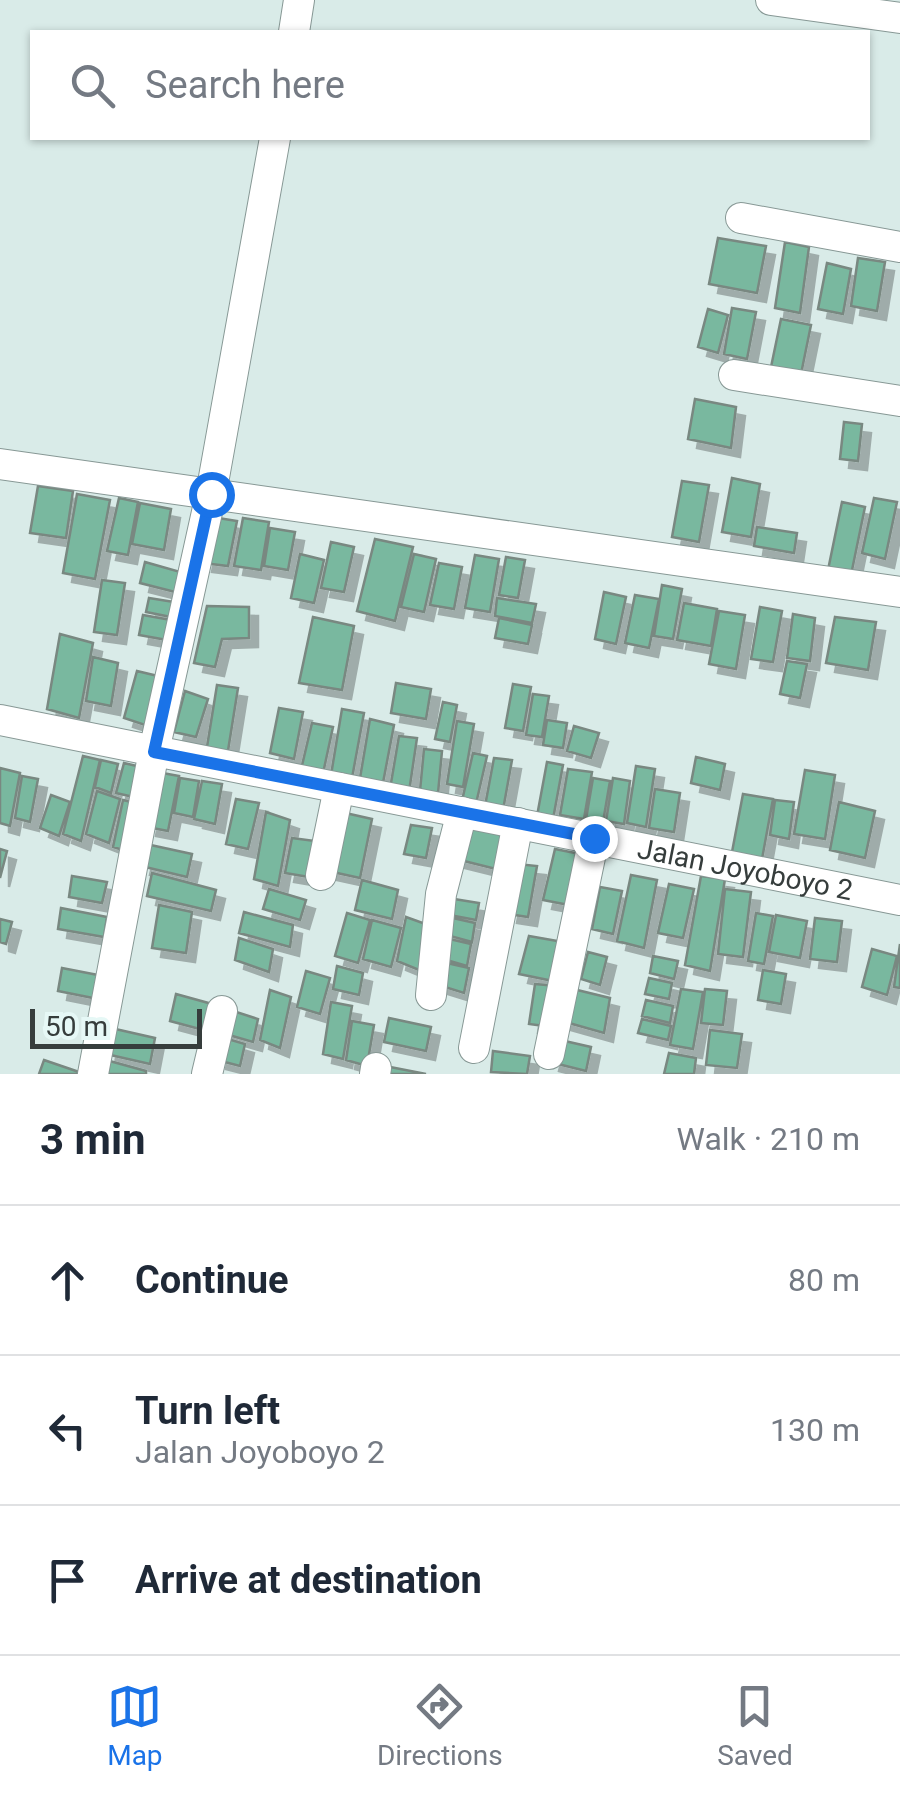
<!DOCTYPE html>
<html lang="en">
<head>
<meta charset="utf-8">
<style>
	:root { --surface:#fff; --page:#f6f6f7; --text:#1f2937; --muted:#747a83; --line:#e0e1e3; --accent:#1a73e8 }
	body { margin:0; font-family:Roboto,sans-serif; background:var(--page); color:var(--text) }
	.scale { position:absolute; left:30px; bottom:25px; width:172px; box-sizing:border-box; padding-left:10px; border:5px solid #363d3c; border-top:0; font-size:28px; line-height:35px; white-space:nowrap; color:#363d3c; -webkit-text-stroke:8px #e6f8f6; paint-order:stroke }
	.stop { position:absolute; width:30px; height:30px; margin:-22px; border:8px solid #1a73e8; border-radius:50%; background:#fff }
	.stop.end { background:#1a73e8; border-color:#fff; box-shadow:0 2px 10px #0008 }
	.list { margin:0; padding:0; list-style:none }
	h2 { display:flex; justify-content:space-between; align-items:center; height:130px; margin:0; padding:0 40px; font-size:42px }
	h2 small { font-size:32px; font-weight:400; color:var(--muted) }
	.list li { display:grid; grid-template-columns:65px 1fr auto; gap:30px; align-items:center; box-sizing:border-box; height:150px; padding:0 40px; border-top:2px solid var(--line) }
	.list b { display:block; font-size:38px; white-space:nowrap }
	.list p { margin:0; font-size:32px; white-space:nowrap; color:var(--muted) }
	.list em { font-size:32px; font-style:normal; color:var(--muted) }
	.icon { flex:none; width:55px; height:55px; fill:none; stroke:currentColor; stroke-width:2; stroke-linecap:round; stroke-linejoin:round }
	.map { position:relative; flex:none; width:900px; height:1074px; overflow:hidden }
	.search { position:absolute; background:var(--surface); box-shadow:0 2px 8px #0004; left:30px; right:30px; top:30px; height:110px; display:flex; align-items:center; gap:25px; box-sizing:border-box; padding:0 35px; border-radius:0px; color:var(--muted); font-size:38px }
	.sheet { height:580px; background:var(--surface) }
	nav { display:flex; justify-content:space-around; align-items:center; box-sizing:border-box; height:140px; border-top:2px solid var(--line); background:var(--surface); font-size:28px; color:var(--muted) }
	nav a { display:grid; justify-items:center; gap:5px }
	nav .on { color:var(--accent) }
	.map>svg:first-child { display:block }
	.building { fill:#79b89f; stroke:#798881; stroke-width:2.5; filter:url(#shadow) }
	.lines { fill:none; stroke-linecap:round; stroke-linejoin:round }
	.minor-casing { stroke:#879895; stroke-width:32 }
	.minor { stroke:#fff; stroke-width:30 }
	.route { stroke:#1a73e8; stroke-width:12 }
	.labels { text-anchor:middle; stroke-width:9; stroke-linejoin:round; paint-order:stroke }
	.street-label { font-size:28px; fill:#363d3c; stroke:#e6f8f6 }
</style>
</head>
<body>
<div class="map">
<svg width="900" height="1074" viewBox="0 0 900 1074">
	<defs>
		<filter id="shadow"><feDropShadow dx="9" dy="9" stdDeviation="0" flood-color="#0004"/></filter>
	</defs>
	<rect width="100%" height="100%" fill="#d9ebe8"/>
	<!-- building -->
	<path class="building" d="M718 238 766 246 757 293 709 284Z
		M785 242 809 247 800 313 775 308Z
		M858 258 885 262 877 311 851 306Z
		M827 263 851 269 843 314 818 309Z
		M732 308 756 312 747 359 724 354Z
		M708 309 728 315 718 353 698 347Z
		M781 319 811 325 801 374 771 367Z
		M695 399 736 407 731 448 688 439Z
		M844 422 862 424 858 461 840 459Z
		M732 478 760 484 751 537 722 532Z
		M682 481 709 485 699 542 672 537Z
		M38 486 73 491 66 538 30 533Z
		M77 494 110 500 95 579 63 573Z
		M119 498 138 502 128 555 107 551Z
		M874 498 897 502 885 559 862 553Z
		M842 502 865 507 851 575 828 570Z
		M140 503 171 509 164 550 132 544Z
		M212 517 237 521 228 566 203 563Z
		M243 518 269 522 261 570 234 566Z
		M757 527 797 533 794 553 754 546Z
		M270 528 295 532 288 570 264 566Z
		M375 539 413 547 395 621 357 611Z
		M331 542 354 547 344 592 321 588Z
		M300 554 324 560 314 603 291 598Z
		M414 554 436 559 424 612 401 607Z
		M475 555 499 559 490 612 465 608Z
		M506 557 525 560 518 598 499 595Z
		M145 562 184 573 179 593 140 583Z
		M439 563 462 567 454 609 430 605Z
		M102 580 125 583 117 635 94 632Z
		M662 585 682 589 673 639 654 636Z
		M604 592 626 597 616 644 595 639Z
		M635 595 659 599 649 648 625 643Z
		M149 598 174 602 171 617 146 612Z
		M497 598 536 604 532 623 495 616Z
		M684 603 717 609 711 646 677 640Z
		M207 606 249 607V638L222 639 215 667 194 663Z
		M760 607 782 611 773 662 751 659Z
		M719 611 745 615 736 669 709 664Z
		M793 614 815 618 810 661 787 658Z
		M143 615 171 620 167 640 139 635Z
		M313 617 354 626 342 690 299 683Z
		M835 617 876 622 868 670 826 663Z
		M499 618 532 625 528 644 495 638Z
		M60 634 93 643 79 718 47 709Z
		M93 657 118 663 111 706 86 701Z
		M787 661 807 664 800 698 780 694Z
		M137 671 166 678 151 727 124 718Z
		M396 683 431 689 426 719 391 713Z
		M513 684 531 687 523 731 505 728Z
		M217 685 238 688 227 757 206 753Z
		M185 691 208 699 196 737 174 732Z
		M533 694 549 696 542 737 526 735Z
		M443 702 457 705 450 742 435 739Z
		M279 708 303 712 294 759 270 753Z
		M342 709 364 713 352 778 331 775Z
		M370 719 394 725 382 788 359 784Z
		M547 720 567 723 563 748 543 745Z
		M457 721 474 724 463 787 447 784Z
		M312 723 333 727 322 778 300 774Z
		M574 726 599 733 591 758 567 751Z
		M399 736 417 738 409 792 390 789Z
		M424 749 442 751 438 793 420 791Z
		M473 753 487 756 475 808 461 805Z
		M83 756 100 760 81 841 63 834Z
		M696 757 725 764 720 790 691 783Z
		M494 758 512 760 503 810 485 806Z
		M101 760 118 764 111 793 95 787Z
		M547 762 563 765 553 819 537 816Z
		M124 763 145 768 138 798 116 793Z
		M636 766 655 769 646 827 627 823Z
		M0 768 20 773 10 826 0 823Z
		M568 769 592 772 584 819 560 815Z
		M805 770 835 775 825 839 794 834Z
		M157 772 179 776 168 831 147 827Z
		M22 776 38 779 30 822 15 818Z
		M180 778 199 781 193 817 174 813Z
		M593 778 610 781 602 828 585 825Z
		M613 778 630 781 624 824 606 821Z
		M202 781 222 784 215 824 194 819Z
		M655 789 680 793 674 832 649 828Z
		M97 791 120 799 109 843 86 834Z
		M743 794 773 799 762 859 732 852Z
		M51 795 70 802 59 836 40 828Z
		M236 799 259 803 248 849 226 844Z
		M123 800 140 804 129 852 113 847Z
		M775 800 794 802 789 839 770 835Z
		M839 802 875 811 865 858 830 850Z
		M266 812 290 820 278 886 254 879Z
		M341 812 372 819 360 878 328 871Z
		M411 825 432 828 426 858 404 854Z
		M464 827 504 834 496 869 456 859Z
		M292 838 315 841 309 877 285 873Z
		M146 844 192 854 187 877 141 866Z
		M0 849 7 851 0 878Z
		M555 849 580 854 569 905 543 900Z
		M517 864 537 866 528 917 508 914Z
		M152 873 216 890 211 911 147 896Z
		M631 875 657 880 644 948 617 941Z
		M72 876 107 882 102 903 69 897Z
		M701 876 725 879 710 971 685 965Z
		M362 880 398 890 392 919 355 910Z
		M669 884 694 889 683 938 658 933Z
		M600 887 622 891 613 934 592 929Z
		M269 889 306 900 300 920 263 909Z
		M725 889 751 892 743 957 718 954Z
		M448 898 479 903 476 920 444 914Z
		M159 905 192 912 186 953 152 948Z
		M61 908 107 917 104 937 58 929Z
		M244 912 293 925 290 947 239 933Z
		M347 913 370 920 358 963 335 956Z
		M756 913 773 916 764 964 748 961Z
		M776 915 807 921 800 958 769 952Z
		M444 916 475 923 472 942 439 933Z
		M406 917 434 927 424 972 397 961Z
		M815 918 842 921 837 962 810 959Z
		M0 919 12 922 6 944 0 942Z
		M372 920 401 928 391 967 363 959Z
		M529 936 563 942 553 981 519 974Z
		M441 937 471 944 467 966 436 957Z
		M239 938 273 949 269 972 235 960Z
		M900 944V988L894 987Z
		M872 949 897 956 887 995 862 987Z
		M588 952 607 957 600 985 581 979Z
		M653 956 678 961 674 979 650 973Z
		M438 961 469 968 464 993 432 983Z
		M337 966 363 973 359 995 333 989Z
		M62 968 98 975 93 998 58 991Z
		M763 970 786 974 781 1004 758 1000Z
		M306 971 330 978 320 1014 297 1007Z
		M649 978 672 983 669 999 645 994Z
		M535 984 557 986 552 1027 529 1024Z
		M569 988 610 998 604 1033 562 1021Z
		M681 989 703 992 693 1049 670 1045Z
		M705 989 727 991 723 1025 701 1023Z
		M270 990 291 997 280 1048 260 1040Z
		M176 994 212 1004 207 1031 170 1021Z
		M646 1000 673 1006 670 1023 642 1016Z
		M331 1002 352 1006 343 1059 323 1054Z
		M227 1009 258 1019 253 1042 222 1033Z
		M389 1018 431 1027 426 1051 384 1042Z
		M642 1019 671 1026 668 1040 638 1033Z
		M352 1021 374 1025 367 1066 346 1060Z
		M111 1028 155 1038 150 1064 106 1054Z
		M710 1030 742 1034 737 1068 706 1065Z
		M221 1037 245 1044 240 1066 217 1060Z
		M556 1039 591 1047 586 1071 550 1062Z
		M493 1051 530 1056 527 1074 491 1072Z
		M669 1053 696 1058 694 1074H664Z
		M44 1060 79 1072V1074H39Z
		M106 1060 146 1071V1074H103Z
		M385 1066 426 1074H383Z"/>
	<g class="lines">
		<!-- minor casing -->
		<g class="minor-casing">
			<g id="minor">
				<path d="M771 0 900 18"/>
				<path d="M294 32 299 0"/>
				<path d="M741 218 900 247"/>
				<path d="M734 375 900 401"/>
				<path d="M0 464 900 592"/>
				<path id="s1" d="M0 720 900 900"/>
				<path d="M321 875 339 788"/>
				<path d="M431 995 441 894 462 812"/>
				<path d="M474 1048 518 823"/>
				<path d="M549 1054 594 838"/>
				<path d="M93 1074 154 751 211 494 275 138"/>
				<path d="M207 1074 222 1011"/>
				<path d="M375 1074 376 1068"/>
			</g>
		</g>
		<!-- minor -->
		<use href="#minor" class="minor"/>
	</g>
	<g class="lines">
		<!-- route -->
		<path class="route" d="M211 494 154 752 594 838"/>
	</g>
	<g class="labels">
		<!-- street labels -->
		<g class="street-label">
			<text dy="10" stroke="none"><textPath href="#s1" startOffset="760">Jalan Joyoboyo 2</textPath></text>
		</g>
	</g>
</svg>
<div class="scale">50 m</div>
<div class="stop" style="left:211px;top:494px"></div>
<div class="stop end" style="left:594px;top:838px"></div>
<div class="search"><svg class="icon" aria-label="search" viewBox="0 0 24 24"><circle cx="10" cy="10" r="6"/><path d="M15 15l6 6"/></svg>Search here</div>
</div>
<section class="sheet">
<h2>3 min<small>Walk · 210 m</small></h2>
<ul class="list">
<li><svg class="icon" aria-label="ahead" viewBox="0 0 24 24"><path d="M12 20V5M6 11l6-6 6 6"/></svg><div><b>Continue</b></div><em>80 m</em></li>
<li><svg class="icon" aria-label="left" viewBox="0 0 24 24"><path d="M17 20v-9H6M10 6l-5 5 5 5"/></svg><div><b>Turn left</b><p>Jalan Joyoboyo 2</p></div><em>130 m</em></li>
<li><svg class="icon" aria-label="arrive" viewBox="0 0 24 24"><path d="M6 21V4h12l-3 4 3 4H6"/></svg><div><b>Arrive at destination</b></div></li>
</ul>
</section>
<nav>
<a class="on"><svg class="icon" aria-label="map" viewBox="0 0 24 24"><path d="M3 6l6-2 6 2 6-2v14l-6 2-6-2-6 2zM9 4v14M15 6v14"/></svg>Map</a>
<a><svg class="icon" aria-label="directions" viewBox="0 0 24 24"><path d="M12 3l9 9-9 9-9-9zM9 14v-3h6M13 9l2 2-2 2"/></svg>Directions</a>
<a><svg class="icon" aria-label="saved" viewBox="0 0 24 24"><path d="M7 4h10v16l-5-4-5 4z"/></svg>Saved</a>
</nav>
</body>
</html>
